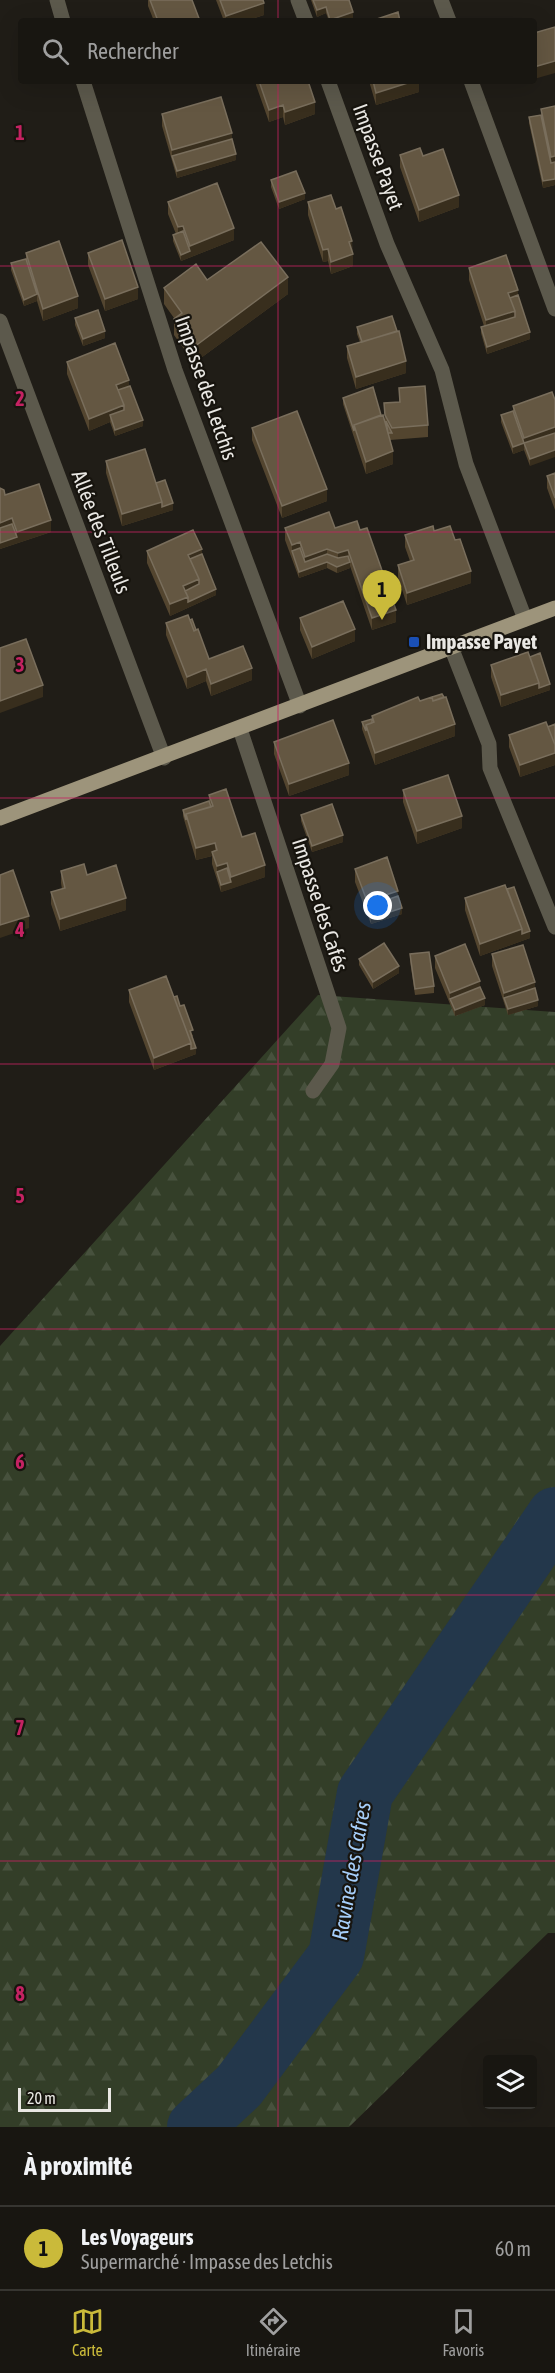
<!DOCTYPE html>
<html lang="fr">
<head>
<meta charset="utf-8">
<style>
	:root { --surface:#181611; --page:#25231f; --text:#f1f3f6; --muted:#9f9f9f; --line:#363531; --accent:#caba3a }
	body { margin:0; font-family:"Asap Condensed",sans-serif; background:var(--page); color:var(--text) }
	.controls { position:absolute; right:18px; bottom:18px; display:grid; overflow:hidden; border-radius:6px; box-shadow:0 6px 24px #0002 }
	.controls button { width:54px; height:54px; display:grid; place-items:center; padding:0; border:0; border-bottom:2px solid var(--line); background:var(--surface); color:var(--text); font:30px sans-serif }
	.scale { position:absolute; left:18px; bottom:15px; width:93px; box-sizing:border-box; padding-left:6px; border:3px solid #eae8e4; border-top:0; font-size:16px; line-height:21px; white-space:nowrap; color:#eae8e4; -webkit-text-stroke:4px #17140e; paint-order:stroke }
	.you { position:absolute; left:378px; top:906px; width:21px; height:21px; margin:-15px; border:4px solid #fff; border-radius:50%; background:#1a73e8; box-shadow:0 0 0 9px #1a73e833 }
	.badge { display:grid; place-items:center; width:39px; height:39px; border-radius:50%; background:var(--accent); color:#111; font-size:20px; font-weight:700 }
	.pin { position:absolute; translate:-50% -50px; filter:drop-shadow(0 2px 3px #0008) }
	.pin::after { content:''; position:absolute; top:32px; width:21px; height:18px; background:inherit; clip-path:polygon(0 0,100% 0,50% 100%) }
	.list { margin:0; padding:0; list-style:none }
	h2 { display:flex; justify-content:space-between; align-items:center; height:78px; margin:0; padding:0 24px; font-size:26px }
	h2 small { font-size:20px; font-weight:400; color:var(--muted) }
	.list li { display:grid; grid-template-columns:39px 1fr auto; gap:18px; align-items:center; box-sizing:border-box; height:84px; padding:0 24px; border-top:2px solid var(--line) }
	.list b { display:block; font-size:22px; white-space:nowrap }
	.list p { margin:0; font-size:20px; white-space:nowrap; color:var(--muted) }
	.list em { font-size:20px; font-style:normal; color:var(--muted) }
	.icon { flex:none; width:33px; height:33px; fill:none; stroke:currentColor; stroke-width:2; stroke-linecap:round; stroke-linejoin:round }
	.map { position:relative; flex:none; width:555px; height:2127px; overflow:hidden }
	.search { position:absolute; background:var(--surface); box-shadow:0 6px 24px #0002; left:18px; right:18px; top:18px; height:66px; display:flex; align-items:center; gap:15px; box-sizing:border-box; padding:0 21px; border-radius:6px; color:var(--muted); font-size:22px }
	.sheet { height:162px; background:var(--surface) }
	nav { display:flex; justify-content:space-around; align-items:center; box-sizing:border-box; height:84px; border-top:2px solid var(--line); background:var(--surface); font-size:16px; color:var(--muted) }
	nav a { display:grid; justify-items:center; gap:3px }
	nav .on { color:var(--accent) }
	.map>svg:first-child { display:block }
	.forest { fill:url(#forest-firs) }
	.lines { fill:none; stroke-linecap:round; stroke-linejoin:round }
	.river { stroke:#23374b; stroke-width:56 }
	.minor { stroke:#5c594c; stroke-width:15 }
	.major { stroke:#9d947b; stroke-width:15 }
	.wall { fill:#53452f }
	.shaded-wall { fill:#382e1d }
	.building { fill:#645742; stroke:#796e5c; stroke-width:1.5 }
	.grid { fill:none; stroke:#c42262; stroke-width:1.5; stroke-opacity:0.55 }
	.transit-dot { fill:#1a4fb4; stroke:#17140e; stroke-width:2 }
	.labels { text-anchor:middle; stroke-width:4.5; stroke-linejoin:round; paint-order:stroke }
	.street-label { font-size:21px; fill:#eae8e4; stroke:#17140e }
	.poi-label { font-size:21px; font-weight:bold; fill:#eae8e4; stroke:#17140e; text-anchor:start }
	.water-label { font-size:22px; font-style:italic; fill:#a6cef9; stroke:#17140e }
	.grid-label { font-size:20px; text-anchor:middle; font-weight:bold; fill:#c42262; stroke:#17140e; stroke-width:4.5; stroke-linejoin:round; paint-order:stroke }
</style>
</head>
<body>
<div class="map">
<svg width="555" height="2127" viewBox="0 0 555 2127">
	<defs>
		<pattern id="forest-firs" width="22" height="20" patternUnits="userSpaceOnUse" patternTransform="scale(1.5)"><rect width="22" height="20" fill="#333e28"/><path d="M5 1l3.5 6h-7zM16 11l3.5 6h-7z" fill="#47513d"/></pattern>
	</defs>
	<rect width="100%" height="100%" fill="#201d17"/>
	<!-- forest -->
	<path class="forest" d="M318 995 555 1012V1933H548L349 2127H0V1346Z"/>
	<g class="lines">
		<!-- river -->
		<path class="river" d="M195 2127 239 2086 336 1956 365 1793 555 1515"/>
		<!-- minor -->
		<path class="minor" d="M57 0 63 21
			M298 0 306 21
			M441 0 449 21
			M83 81 175 370 300 706
			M328 81 387 244 442 370 466 464 525 619
			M471 81 555 309
			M0 321 164 758
			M451 647 489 744 490 768 555 927
			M240 729 339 1028 332 1064 313 1091"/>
		<!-- major -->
		<path class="major" d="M0 818 555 608"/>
	</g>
	<!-- wall -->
	<path class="wall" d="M148 0H192L200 21H154L148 6Z
		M216 0H263L264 15 246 21H224Z
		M311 0H349L353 18 345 21H329L326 13 317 17Z
		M256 81H308L315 114 285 125 283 117 269 122 256 85Z
		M369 81H419V92L376 105Z
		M555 106V185L543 188 529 123V117L541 115V109Z
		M162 114 236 160 177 178 162 126Z
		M400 155 423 156 459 207 419 222 400 167Z
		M271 180 305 199 279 209 271 187Z
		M168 202 234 240 181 261 173 241V235L176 234 168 214Z
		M308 202 336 209 352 241 353 266 331 274 328 261 323 262 308 215Z
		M26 253 78 308 43 321 37 301 24 306 11 270V263L26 259Z
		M88 253 138 299 105 311 88 265Z
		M469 268 518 295 530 339 487 354 481 333V327L484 326 469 280Z
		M207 280 288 294 194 363 174 335V318L164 304V288Z
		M75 318 105 338 83 346 75 325Z
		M357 327 406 373 356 389 347 358V346L360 342 357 334Z
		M67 362 129 386 143 426 115 436 110 422 89 431 67 374Z
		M399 388 428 425V437L390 440 393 464 366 474 343 404V398L381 415 385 420 384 403 399 402Z
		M552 392 530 466 524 450 513 454 501 422V415L513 411V406Z
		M252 428 327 501 282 518 252 440Z
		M106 461 156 483 173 510 122 526 106 473Z
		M555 473V510L547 488V476Z
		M0 488 5 495 51 532 0 549Z
		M285 528H335L396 622 372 630 350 566V568L337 573 327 568 299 578 285 540Z
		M434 531 455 540 471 583 407 605 398 577V565L410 561 405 547V535Z
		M147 551 202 554 216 595 170 616 147 563Z
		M300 618 355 641 312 659 300 630Z
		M190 620 196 630 209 659 252 680 211 696 206 681 187 689 166 635V623Z
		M530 657 550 690 501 707 491 677V665Z
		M420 701 455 736 375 765 362 729V722L372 719V716Z
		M555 724V765L520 777 509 747V735Z
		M274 742 349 775 289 796 274 754Z
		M403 790 462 828 417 844 403 802Z
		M209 795 242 837 265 877 221 892 212 864V856L196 860 183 816V810L209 801Z
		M301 815 343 842 312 852 301 821Z
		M355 869 398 896 402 914 371 924 355 882Z
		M61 871 126 910 60 931 51 904V892L62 889 61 883Z
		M465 898 530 938 480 956 465 910Z
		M410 954 434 986V993L415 995 410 961Z
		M492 954 535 988 538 1006 508 1015 492 966Z
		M435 956 480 987 485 1005 455 1016 435 968Z
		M359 959 399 973 373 989 359 965Z
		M129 990 174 997 180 1006 193 1036 192 1037 196 1054 154 1070 129 1002Z"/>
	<!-- shaded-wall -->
	<path class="shaded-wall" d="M264 3V15L246 21H226V16Z
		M326 7V13L317 17V10Z
		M353 12V18L345 21H330V20Z
		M534 61H555V73L534 79Z
		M414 81H419V92L376 105V93Z
		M315 102V114L285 125V112Z
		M283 105V117L269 122V110Z
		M232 133V145L172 156V150Z
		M236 154V160L177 178V171Z
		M555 156V168L551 169V157Z
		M555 179V185L543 188V181Z
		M305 193V199L279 209V202Z
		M459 195V207L419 222V210Z
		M183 226V238L178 239V227Z
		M234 228V240L181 261V255L190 251V246Z
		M352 241V253L349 242Z
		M328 249V261L323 262V250Z
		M353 254V266L331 274V262Z
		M288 277V294L194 363V347Z
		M138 287V299L105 311V299Z
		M518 290V302L510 304 508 293Z
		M37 294V301L24 306V300Z
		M78 296V308L43 321V309Z
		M515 311V323L486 332V320Z
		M105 331V338L83 346V339Z
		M530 332V339L487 354V347Z
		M406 361V373L356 389V377Z
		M129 380V392L116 391V385Z
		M124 405V417L110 415V422L89 431V419Z
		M143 420V426L115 436V430Z
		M555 427V439L524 443V450V438Z
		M524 443V450L513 454V447Z
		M555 450V457L530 466V459Z
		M393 451V464L366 474V462Z
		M327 489V501L282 518V506Z
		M162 502 173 503V510L122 526V514Z
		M12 518V531L0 535V523Z
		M51 520V532L0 549V543L17 537V532Z
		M300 542V554L292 551V545Z
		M202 549V561L191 566 188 555Z
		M327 549V561L305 569V557Z
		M348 550V562L338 565V553Z
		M327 562V568L299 578V572Z
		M350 562V568L337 573V567Z
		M471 571V583L407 605V593Z
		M199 579V591L186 597 183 586Z
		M216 589V595L170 616V604L188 597Z
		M396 610V622L372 630V618Z
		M355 629V641L312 659V647Z
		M252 668V680L211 696V684Z
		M206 669V681L187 689V677Z
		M539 683 550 684V690L501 707V695Z
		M43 685V697L0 713V701Z
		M455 724V736L375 765V753Z
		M555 753V765L520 777V765Z
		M349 763V775L289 796V784Z
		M462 816V828L417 844V831Z
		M343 835V842L312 852V846Z
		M215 843V855L212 852V856L196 860V848Z
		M227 863V875L217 872V866Z
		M265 865V877L231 889V877Z
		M231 882V889L221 892V885Z
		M398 891V903L367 907V901Z
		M126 898V910L60 931V919Z
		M402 908V914L371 924V918Z
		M29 916V928L0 938V925Z
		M522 929 530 931V938L480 956V944Z
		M399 966V973L373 989V982Z
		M480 981V993L450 999V993Z
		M535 982V994L504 998V993Z
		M485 998V1005L455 1016V1010Z
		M538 1000V1006L508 1015V1009Z
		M191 1043 196 1048V1054L154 1070V1058Z"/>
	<!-- building -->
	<path class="building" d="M150 0H192L200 21H158Z
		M220 0H263L264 3 226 16Z
		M313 0H349L353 12 330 20 326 7 317 10Z
		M398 12 400 21H371Z
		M555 27V61L534 67V33Z
		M259 81H308L315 102 285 112 283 105 269 110Z
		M373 81H414L376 93Z
		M221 97 232 133 172 150 162 114Z
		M555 106V156L551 157 541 109Z
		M541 115 551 163 555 162V179L543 181 529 117Z
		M232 139 236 154 177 171 172 156Z
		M420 148 423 156 443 149 459 195 419 210 400 155Z
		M296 171 305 193 279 202 271 180Z
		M217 183 234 228 190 246 183 226 178 227 168 202Z
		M331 195 336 209 341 207 352 241 349 242 353 254 331 262 328 249 323 250 308 202Z
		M183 231 190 251 181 255 173 235Z
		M122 240 138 287 105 299 88 253Z
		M59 241 78 296 43 309 26 253Z
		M261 242 288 277 194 347 174 319 182 313 164 288 196 264 207 280Z
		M506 255 518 290 508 293 515 311 486 320 469 268Z
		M26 259 37 294 24 300 11 263Z
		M518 295 530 332 487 347 481 327 515 317V311L510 298Z
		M98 310 105 331 83 339 75 318Z
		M392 316 397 331 362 342 357 327Z
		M399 331 406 361 356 377 347 346Z
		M115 343 129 380 116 385 124 405 89 419 67 362Z
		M130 386 143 420 115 430 110 415 124 410V405L118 390Z
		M425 386 428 425 392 428 385 415 384 403 400 402 399 388Z
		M373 387 381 415 354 425V431L343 398Z
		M552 392 555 400V427L524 438 513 406Z
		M297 411 327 489 282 506 252 428Z
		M513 411 524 443 513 447 501 415Z
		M383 415 393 451 366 462 354 425Z
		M386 421 392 433H388Z
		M555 433V450L530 459 524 443Z
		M145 449 162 502 122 514 106 461Z
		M555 473V498L547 476Z
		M165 480 173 503 162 507V502L156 483Z
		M39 484 51 520 17 532 12 518 0 523V488L4 490 5 495Z
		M329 512 335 528 357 521 360 530 367 528 396 610 372 618 348 550 338 553 327 549 305 557 300 542 292 545 285 528Z
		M12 524 17 537 0 543V528Z
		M433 526 434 531 450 526 455 540 460 539 471 571 407 593 398 565 414 560 405 535Z
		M193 530 202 549 188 555 199 579 183 586 188 597 170 604 147 551Z
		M300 548 305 562 327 554 338 558 348 556 350 562 337 567 327 562 299 572 292 551Z
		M202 554 216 589 188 602V597L185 591 199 584V579L190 559Z
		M343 601 355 629 312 647 300 618Z
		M188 615 194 631 198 629 209 659 243 646 252 668 211 684 206 669 187 677 166 623Z
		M192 619 196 630 194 631 190 620Z
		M26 639 43 685 0 701V648Z
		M528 652 539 683 501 695 491 665Z
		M540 653 550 684 539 688V683L530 657Z
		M442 694 444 697 433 701 432 697Z
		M418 697 420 701 432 697 433 701 446 697 455 724 375 753 366 725 374 722 372 716Z
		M372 719V723L366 725V731L362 722Z
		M333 720 349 763 289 784 274 742Z
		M546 722 555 745V753L520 765 509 735Z
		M555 724V745L548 727Z
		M448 775 462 816 417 831 403 790Z
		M226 789 242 837 255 833 265 865 231 877 227 863 217 866 212 852 217 850 215 843 196 848 186 814 213 806 209 795Z
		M209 801 211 807 186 814V820L183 810Z
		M332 804 343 835 312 846 301 815Z
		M387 857 398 891 367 901 355 869Z
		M84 864 87 875 116 865 126 898 60 919 51 892 65 888 61 871Z
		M227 868 231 882 221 885 217 872Z
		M13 870 29 916 0 925V875Z
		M505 885 522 929 480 944 465 898Z
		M514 887 530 931 522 934V929L507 889Z
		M398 896 402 908 371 918 367 907Z
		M384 943 399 966 373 982 359 959Z
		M465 944 480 981 450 993 435 956Z
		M523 945 535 982 504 993 492 954Z
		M429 952 434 986 415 989 410 954Z
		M166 976 191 1043 154 1058 129 990Z
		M480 987 485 998 455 1010 450 999Z
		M535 988 538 1000 508 1009 504 998Z
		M177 996 180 1006 184 1005 193 1030 190 1031 196 1048 191 1049V1043L174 997Z"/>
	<!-- grid -->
	<path class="grid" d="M278 0V21M278 81V2127M0 266H555M0 532H555M0 798H555M0 1064H555M0 1329H555M0 1595H555M0 1861H555"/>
	<!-- markers -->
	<rect class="transit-dot" x="408" y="636" width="12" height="12" rx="3"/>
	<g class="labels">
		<!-- street labels -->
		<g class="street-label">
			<text transform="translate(378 157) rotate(70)" y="7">Impasse Payet</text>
			<text transform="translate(206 388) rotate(71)" y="7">Impasse des Letchis</text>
			<text transform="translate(101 532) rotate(69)" y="7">Allée des Tilleuls</text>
			<text transform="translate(320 905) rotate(72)" y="7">Impasse des Cafés</text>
		</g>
		<!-- poi labels -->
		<g class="poi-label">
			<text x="426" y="649">Impasse Payet</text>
		</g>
		<!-- water labels -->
		<g class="water-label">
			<text transform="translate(351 1871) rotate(-80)" y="8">Ravine des Cafres</text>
		</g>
	</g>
	<g class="grid-label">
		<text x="20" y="140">1</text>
		<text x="20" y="406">2</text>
		<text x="20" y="672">3</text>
		<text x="20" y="937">4</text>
		<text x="20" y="1203">5</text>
		<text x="20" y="1469">6</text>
		<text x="20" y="1735">7</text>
		<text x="20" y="2001">8</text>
	</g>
</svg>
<div class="controls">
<button><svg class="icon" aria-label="layers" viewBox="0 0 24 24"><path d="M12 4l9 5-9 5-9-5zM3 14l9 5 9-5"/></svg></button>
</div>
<div class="scale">20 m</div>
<div class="you"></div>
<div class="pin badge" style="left:382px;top:620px">1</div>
<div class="search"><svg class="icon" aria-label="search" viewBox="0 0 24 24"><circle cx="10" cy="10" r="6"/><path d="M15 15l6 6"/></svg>Rechercher</div>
</div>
<section class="sheet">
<h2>À proximité<small></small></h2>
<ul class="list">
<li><span class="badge">1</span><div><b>Les Voyageurs</b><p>Supermarché · Impasse des Letchis</p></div><em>60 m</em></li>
</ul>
</section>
<nav>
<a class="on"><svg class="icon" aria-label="map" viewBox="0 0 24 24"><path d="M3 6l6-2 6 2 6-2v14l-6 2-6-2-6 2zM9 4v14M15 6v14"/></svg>Carte</a>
<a><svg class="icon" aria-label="directions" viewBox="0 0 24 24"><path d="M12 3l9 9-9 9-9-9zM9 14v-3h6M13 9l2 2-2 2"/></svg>Itinéraire</a>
<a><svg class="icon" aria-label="saved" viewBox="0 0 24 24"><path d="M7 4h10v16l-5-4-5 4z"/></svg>Favoris</a>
</nav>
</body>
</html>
